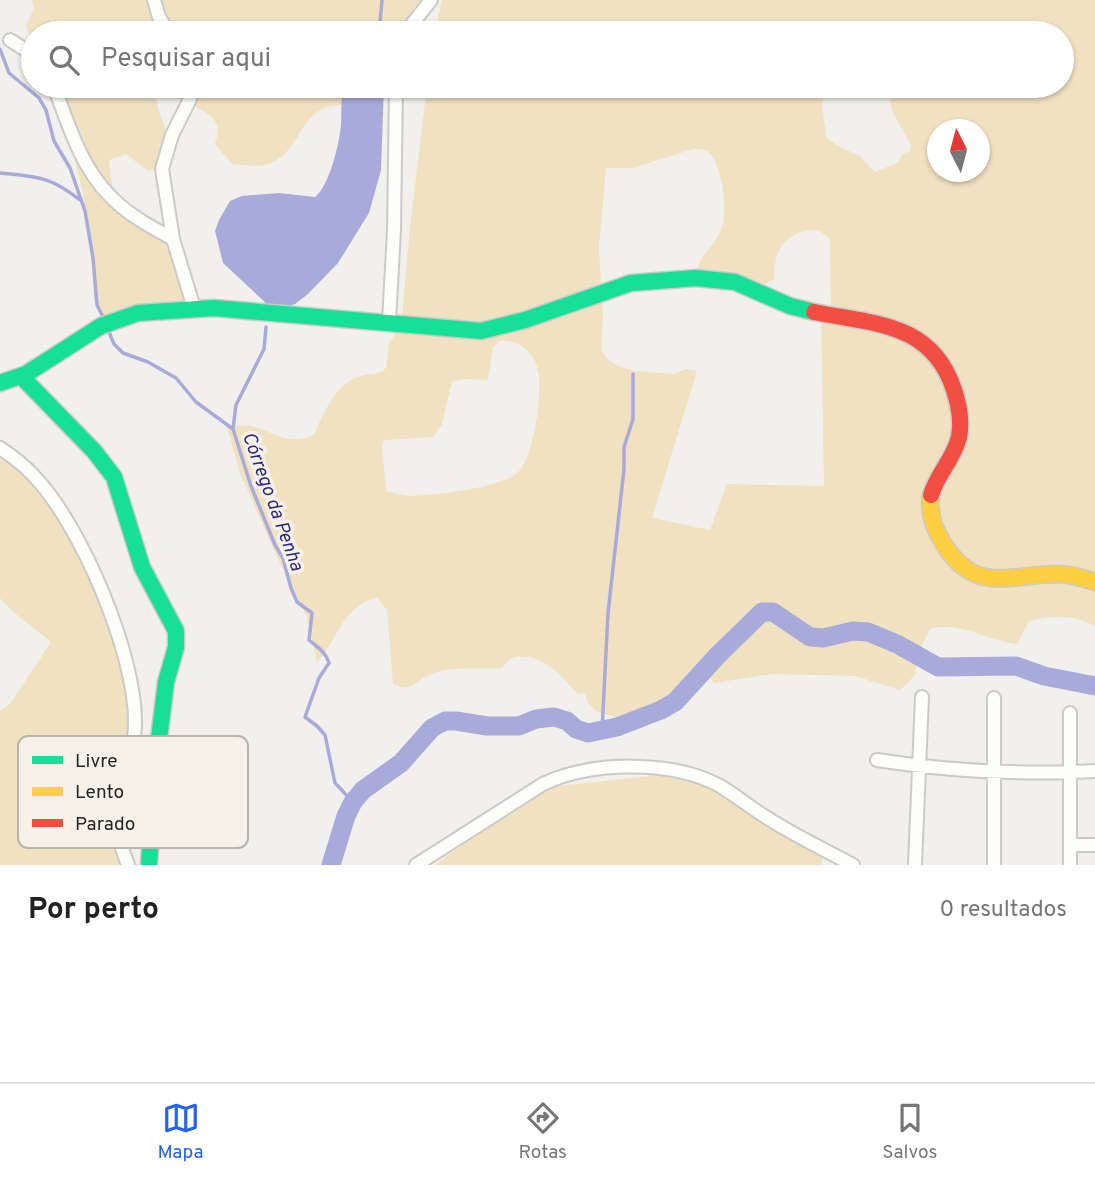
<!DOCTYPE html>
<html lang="pt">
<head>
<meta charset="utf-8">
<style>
	:root { --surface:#fff; --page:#f2f2f2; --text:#222; --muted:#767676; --line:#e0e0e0; --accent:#2563eb }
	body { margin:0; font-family:Overpass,sans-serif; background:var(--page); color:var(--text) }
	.compass { position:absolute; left:927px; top:119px; width:63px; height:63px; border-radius:50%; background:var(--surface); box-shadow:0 2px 5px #0004; rotate:354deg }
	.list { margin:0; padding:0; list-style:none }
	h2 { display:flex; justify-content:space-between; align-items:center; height:91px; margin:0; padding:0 28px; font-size:30px }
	h2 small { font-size:23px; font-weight:400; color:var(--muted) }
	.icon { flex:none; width:38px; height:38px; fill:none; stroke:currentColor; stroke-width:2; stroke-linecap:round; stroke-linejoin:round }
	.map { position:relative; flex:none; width:1095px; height:865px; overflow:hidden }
	.search { position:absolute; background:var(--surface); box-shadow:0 2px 5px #0004; left:21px; right:21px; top:21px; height:77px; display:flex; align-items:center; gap:18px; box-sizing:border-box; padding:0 24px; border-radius:38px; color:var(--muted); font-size:26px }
	.sheet { height:217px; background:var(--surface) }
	nav { display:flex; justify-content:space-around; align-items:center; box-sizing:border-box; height:98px; border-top:2px solid var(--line); background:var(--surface); font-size:19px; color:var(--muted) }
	nav a { display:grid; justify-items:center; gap:4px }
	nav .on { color:var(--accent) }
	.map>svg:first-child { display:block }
	.green { fill:#f0e1c1; fill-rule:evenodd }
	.water { fill:#a8abda }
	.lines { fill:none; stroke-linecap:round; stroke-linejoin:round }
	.stream { stroke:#a8abda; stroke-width:3.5 }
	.river { stroke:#a8abda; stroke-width:19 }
	.street-casing { stroke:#cbcac7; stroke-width:16 }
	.fast-casing { stroke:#cbcac7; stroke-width:19 }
	.slow-casing { stroke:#cbcac7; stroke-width:19 }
	.jam-casing { stroke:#cbcac7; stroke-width:19 }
	.street { stroke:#fdfdfc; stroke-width:12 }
	.fast { stroke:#16e098; stroke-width:16 }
	.slow { stroke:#ffcf43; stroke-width:16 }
	.jam { stroke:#f24e42; stroke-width:16 }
	.labels { text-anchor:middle; stroke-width:7; stroke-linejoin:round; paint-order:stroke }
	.water-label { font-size:19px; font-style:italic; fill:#2c2776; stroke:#f5f1e9 }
	.key { fill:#f5f1e9; stroke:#b7b4ad; stroke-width:2 }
	.key-label { font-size:19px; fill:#262421 }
</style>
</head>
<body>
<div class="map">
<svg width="1095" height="865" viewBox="0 0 1095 865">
	<rect width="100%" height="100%" fill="#f2f0ec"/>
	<!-- green -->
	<path class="green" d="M32 0H420L396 33H33V44L26 26 34 7Z
		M442 0H1095V626C1073 614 1053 615 1029 621L1017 644C986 641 962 621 930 629L920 649 915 675 900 690 855 676 773 674 714 683 708 674 696 678 671 702 662 703 650 709 642 716 631 721 597 712 588 703 585 693 578 694C559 674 541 650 511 658L502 668C480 670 450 665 429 675 414 682 413 693 393 684L387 610 377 598C344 604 337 640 317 663L307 617 277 557 240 473 227 427C237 426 246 424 255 427 278 434 287 446 314 435 323 414 336 382 361 376 370 373 379 376 386 368L389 343 400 327 402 317 410 227 427 86H828L822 104 826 137 836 145 860 156 875 172 897 163 903 154 910 151 911 145 892 111 890 97 910 86H1062V33H435ZM937 130H979V172H937ZM693 149C698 149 704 149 708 152 723 163 728 214 721 230 712 251 699 252 696 277L765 284 774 280C774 269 775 256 781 247 792 231 818 222 830 240L831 315 821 313 824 486 727 484 710 530 652 518 697 371 686 369 674 374 635 371 616 365 606 358 601 349 603 316 599 247 606 168H633ZM501 340C519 342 531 349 537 367 544 387 534 454 520 470 505 488 436 495 412 496 404 496 394 493 386 491L382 445 384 440 433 437 442 424 452 381 465 379 488 380 493 347Z
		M57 86H345L341 105C336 106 329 106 325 108 300 117 297 153 271 163 259 168 245 165 232 164L215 144C217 136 220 128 215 121 209 110 170 95 158 91 153 109 165 119 166 135 167 145 160 158 157 168L148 171 126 154 109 160 112 185 128 206 162 233 177 266 190 309 104 324 94 299 93 260 82 189Z
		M0 444 20 456 63 498 94 555 129 655 143 749 118 814V840L127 865H0V711L10 704 51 642 12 611 0 598Z
		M698 771 822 853V865H435L531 795 549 787Z"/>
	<!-- water -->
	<path class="water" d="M345 86H384L381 170 369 213 338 263 308 294 295 304 285 307 269 306 223 263 215 231 219 220 230 201 242 196 279 193 315 197C329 187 340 142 341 124 342 111 340 98 345 86Z"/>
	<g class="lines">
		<!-- stream -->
		<path class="stream" d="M379 33 382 0
			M0 49 9 73 39 98 46 110 54 141 70 168 85 211 93 258 97 305 104 319
			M0 173C37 177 50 176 80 200
			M108 330 114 344 123 353 148 362 176 378 196 402 233 429 251 486 275 545 283 558 291 588 297 602 312 613 309 640C317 647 326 652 329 663L319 678 305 717 317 726 325 735 335 783 353 802
			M233 429 236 405 264 349 266 327
			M602 731 608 613 624 469V447L633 419V374"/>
		<!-- river -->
		<path class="river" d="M331 865 346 816 353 802 363 790 401 763 432 728 445 721H456L487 726H519L536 719 554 717 567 721 576 729 588 733 617 727 661 710 675 702 717 656 762 612H773L810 637 823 638 853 631 868 632 897 644 938 667 1016 666 1044 676 1095 686"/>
		<!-- street casing -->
		<g class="street-casing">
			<path id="street" d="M154 0 159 17 169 33
				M405 33 431 0
				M10 40 33 55
				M54 86C68 124 81 167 110 196 128 215 151 227 173 239
				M190 86V99L172 135 162 169 173 239 194 308
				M389 322 394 230 396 86
				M0 448C12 456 23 464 33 475 81 524 136 655 135 723 135 757 116 784 113 817L114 826 128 865
				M994 698V865
				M1070 713V865
				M877 760C948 771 1023 775 1095 771
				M1071 845H1095
				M416 865 543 784C592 761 672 760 720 786 737 796 752 809 769 819 796 836 825 850 853 865
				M915 865 922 697"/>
		</g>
		<!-- fast casing -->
		<g class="fast-casing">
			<path id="fast" d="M21 376 94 451 114 477 142 567 176 631V647L166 682 155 771 149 865
				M0 383 26 374 101 326 138 313 214 308 481 331 525 320 631 283 696 278 735 282 790 306 814 312"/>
		</g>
		<!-- slow casing -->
		<g class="slow-casing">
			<path id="slow" d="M931 495C928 513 935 531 945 546 977 595 1010 574 1058 574 1071 574 1083 578 1095 582"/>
		</g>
		<!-- jam casing -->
		<g class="jam-casing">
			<path id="jam" d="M814 312C873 324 932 322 954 390 959 405 962 422 959 437 954 459 937 474 931 495"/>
		</g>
		<!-- street -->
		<use href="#street" class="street"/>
		<!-- fast -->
		<use href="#fast" class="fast"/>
		<!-- slow -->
		<use href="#slow" class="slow"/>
		<!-- jam -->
		<use href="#jam" class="jam"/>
	</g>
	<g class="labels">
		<!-- water labels -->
		<g class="water-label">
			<text transform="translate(274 501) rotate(70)" y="7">Córrego da Penha</text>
		</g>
	</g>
	<!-- legend -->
	<rect x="18" y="736" width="230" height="112" rx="10" class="key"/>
	<rect x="32" y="756" width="31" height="8" fill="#16e098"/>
	<rect x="32" y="787" width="31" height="9" fill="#ffcf43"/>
	<rect x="32" y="819" width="31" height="8" fill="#f24e42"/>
	<g class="key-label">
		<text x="75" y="767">Livre</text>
		<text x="75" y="798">Lento</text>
		<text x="75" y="830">Parado</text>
	</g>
</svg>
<svg class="compass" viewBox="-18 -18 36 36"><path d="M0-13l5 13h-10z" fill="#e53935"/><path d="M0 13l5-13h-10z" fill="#767676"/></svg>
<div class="search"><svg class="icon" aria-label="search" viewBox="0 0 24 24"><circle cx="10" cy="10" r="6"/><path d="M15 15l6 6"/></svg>Pesquisar aqui</div>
</div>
<section class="sheet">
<h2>Por perto<small>0 resultados</small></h2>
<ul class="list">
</ul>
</section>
<nav>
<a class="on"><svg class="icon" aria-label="map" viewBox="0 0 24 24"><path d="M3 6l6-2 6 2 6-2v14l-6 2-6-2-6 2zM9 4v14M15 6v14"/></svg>Mapa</a>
<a><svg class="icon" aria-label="directions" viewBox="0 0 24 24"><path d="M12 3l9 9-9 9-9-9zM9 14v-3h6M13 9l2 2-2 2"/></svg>Rotas</a>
<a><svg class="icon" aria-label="saved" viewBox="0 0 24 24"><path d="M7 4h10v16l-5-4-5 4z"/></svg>Salvos</a>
</nav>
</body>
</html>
